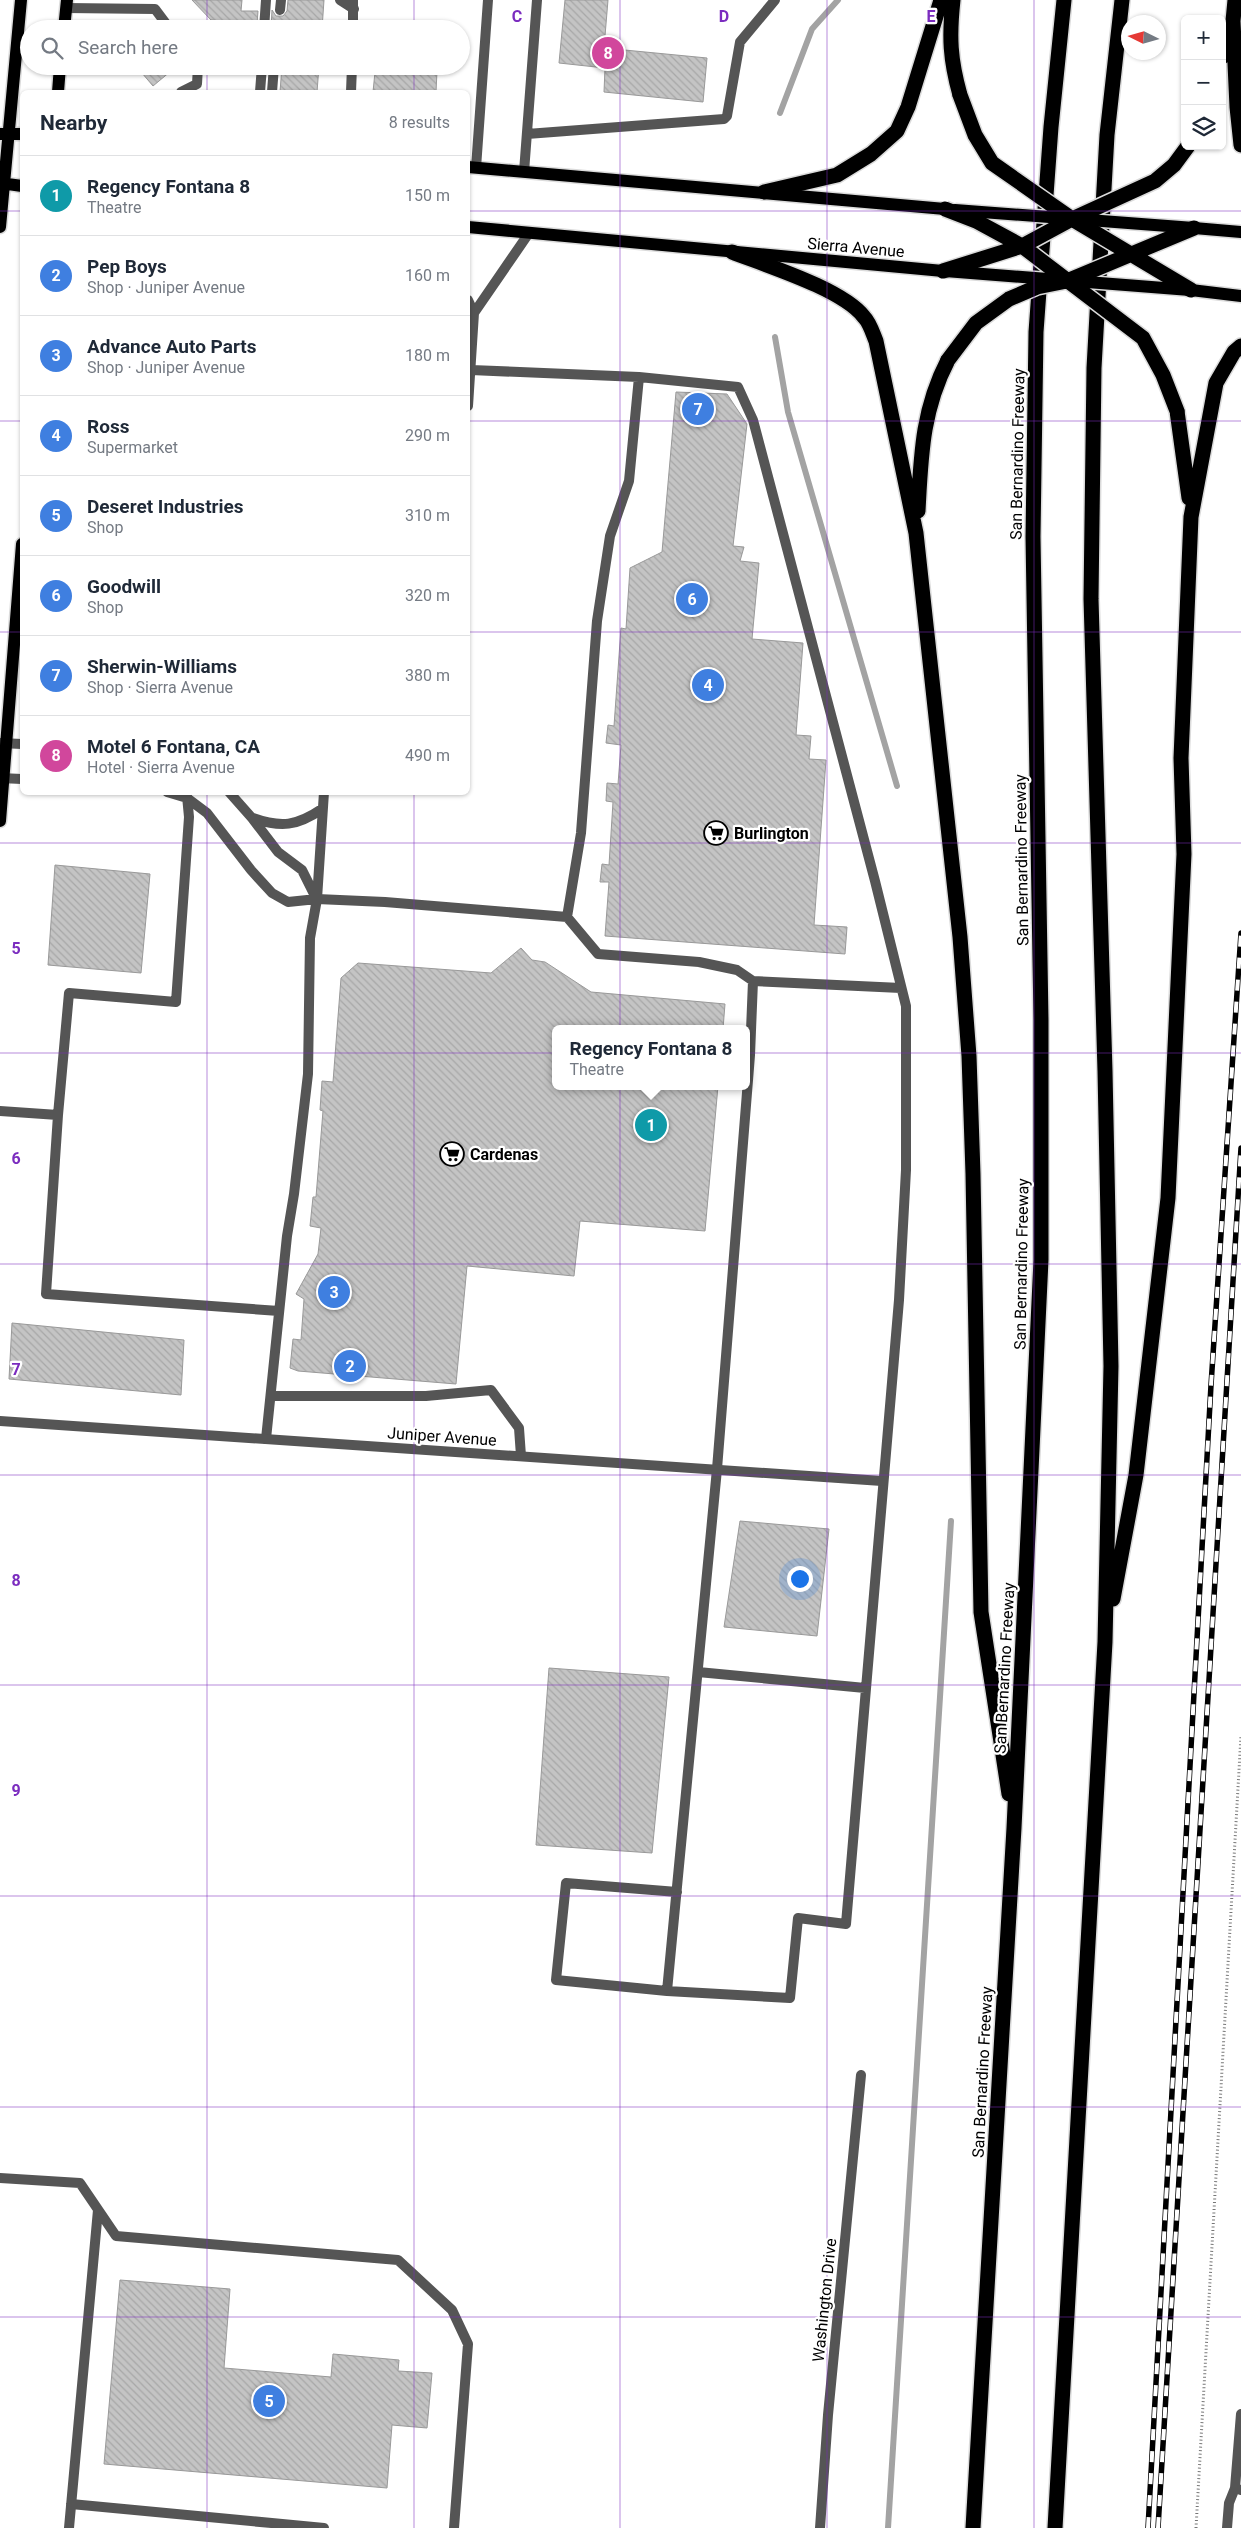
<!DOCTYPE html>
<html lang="en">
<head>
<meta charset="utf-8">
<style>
	:root { --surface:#fff; --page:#f6f6f7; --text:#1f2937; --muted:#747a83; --line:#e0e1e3; --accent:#1a73e8 }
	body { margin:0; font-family:Roboto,sans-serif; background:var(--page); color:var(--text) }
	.controls { position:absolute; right:15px; top:15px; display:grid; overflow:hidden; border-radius:8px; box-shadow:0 1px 4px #0004 }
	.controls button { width:45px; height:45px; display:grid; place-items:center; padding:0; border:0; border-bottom:1px solid var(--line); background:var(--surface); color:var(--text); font:25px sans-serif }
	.compass { position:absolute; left:1121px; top:15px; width:45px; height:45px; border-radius:50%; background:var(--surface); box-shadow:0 1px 4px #0004; rotate:275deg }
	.you { position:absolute; left:799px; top:1578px; width:18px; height:18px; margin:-12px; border:4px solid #fff; border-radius:50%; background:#1a73e8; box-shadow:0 0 0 8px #1a73e833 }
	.badge { display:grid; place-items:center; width:32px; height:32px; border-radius:50%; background:var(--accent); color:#fff; font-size:16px; font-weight:700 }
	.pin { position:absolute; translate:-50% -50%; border:2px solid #fff; box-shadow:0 1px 5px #0006 }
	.popup { position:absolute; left:552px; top:1025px; width:198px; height:65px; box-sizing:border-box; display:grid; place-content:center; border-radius:8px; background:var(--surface); filter:drop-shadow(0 1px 4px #0005); font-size:16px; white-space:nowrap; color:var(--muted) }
	.popup b { font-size:19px; color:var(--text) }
	.popup::after { content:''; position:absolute; left:50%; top:100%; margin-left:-10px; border:10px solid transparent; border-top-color:var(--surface) }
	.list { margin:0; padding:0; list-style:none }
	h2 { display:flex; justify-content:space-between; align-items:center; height:65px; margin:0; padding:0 20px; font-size:21px }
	h2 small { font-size:16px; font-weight:400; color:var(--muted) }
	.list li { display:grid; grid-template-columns:32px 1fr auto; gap:15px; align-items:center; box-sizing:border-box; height:80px; padding:0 20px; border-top:1px solid var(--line) }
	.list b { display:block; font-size:19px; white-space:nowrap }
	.list p { margin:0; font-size:16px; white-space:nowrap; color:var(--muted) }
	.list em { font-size:16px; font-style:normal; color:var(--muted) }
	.icon { flex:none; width:28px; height:28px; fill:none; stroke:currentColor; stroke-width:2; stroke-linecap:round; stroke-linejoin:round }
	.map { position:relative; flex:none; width:1241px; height:2528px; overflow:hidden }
	.search { position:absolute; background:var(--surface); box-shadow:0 1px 4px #0004; left:20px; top:20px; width:450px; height:55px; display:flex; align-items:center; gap:12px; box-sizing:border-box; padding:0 18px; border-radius:28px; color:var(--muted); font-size:19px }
	.panel { position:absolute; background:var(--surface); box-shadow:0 1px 4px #0004; left:20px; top:90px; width:450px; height:705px; border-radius:8px }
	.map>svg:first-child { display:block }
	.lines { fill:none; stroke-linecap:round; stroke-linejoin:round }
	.stream { stroke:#a3a3a3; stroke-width:6 }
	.building { fill:url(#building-back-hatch); stroke:#999 }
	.primary-casing { stroke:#dbdbdb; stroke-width:15 }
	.motorway-casing { stroke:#dbdbdb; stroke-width:18 }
	.path { stroke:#777; stroke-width:3; stroke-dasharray:1 2.5; stroke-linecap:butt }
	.service { stroke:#555; stroke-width:10 }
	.minor { stroke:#555; stroke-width:10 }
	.primary { stroke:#000; stroke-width:12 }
	.motorway { stroke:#000; stroke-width:15 }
	.rail-casing { stroke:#000; stroke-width:5.5 }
	.rail { stroke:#fff; stroke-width:4; stroke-dasharray:11; stroke-linecap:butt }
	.primary-bridge-casing { stroke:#dbdbdb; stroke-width:15; stroke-linecap:butt }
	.motorway-bridge-casing { stroke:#dbdbdb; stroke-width:18; stroke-linecap:butt }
	.primary-bridge { stroke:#000; stroke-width:12 }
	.motorway-bridge { stroke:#000; stroke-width:15 }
	.grid { fill:none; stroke:#7b2cbf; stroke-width:1; stroke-opacity:0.55 }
	.labels { text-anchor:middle; stroke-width:4.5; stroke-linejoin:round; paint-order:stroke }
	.street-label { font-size:16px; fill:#000; stroke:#fff }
	.poi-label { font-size:16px; font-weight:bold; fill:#000; stroke:#fff; text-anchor:start }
	.grid-label { font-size:16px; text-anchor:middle; font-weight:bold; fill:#7b2cbf; stroke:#fff; stroke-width:4.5; stroke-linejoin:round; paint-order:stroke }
</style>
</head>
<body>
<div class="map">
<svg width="1241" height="2528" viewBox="0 0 1241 2528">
	<defs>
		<pattern id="building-back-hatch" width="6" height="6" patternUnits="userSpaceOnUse" patternTransform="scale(1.25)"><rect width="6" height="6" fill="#c4c4c4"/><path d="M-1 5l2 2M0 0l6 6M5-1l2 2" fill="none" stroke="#a7a7a7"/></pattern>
	</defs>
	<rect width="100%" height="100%" fill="#fff"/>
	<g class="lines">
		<!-- stream -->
		<path class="stream" d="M780 113 812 29 838 0
			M775 337 788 412 897 786
			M888 2528 951 1521"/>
	</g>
	<!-- building -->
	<path class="building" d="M192 0H242L241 11H258L257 24 211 20Z
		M288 0H324L322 29H271L272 10 276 16H283L287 11Z
		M565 0H608L604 48 707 58 703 102 604 92 605 68 559 63Z
		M136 66H177L153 86Z
		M282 66H319L317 92H280Z
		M404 68 437 71 436 92H373L375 72 403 74Z
		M676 392 727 394 747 424 733 546 744 547 740 561 759 563 752 639 803 643 796 735 811 736 809 759 826 760 814 925 847 927 845 954 605 936 609 882H600L602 864 609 865 613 802 606 801 607 783 618 784 621 745 606 743 608 725 614 726 621 628 626 629 630 568 662 552Z
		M55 865 150 874 141 973 48 965Z
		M521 948 532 960 545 962 591 992 725 1004 723 1029H556V1086H718L705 1231 580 1221 574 1276 467 1266 456 1384 298 1371 290 1368 293 1339 301 1340 304 1299 296 1294 318 1254 321 1228 310 1226 313 1197H316L323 1111 320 1110 322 1081 333 1082 341 978 358 963 491 973Z
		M12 1323 184 1340 181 1395 9 1379Z
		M740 1521 829 1529 817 1636 724 1627Z
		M549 1668 669 1677 652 1853 536 1845Z
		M120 2280 230 2289 224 2368 331 2377 333 2354 399 2360 398 2371 432 2373 427 2428 392 2425 387 2488 104 2464Z"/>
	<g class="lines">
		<!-- primary casing -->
		<g class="primary-casing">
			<path id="primary" d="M64 29 67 0
				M58 92 60 66
				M0 134H22
				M468 167 945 209
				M0 183 22 186
				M0 227 21 0
				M468 227 943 271
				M1194 228 1241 232
				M1191 290 1241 296
				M0 821 22 544"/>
		</g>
		<!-- motorway casing -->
		<g class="motorway-casing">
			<path id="motorway" d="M953 0C949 37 950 59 960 95
				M1235 0 1233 21 1237 107 1241 145
				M1222 57 1230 32
				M764 192 837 175 871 154 897 131 908 107 941 0
				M732 252C765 265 843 289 864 317 870 323 873 334 876 341L916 533 960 937 969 1056 973 1174 981 1612 1009 1794
				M1177 411 1189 498
				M918 511C921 456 922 410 948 360
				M1113 1599 1136 1475 1168 1198 1184 854 1181 758 1191 517 1216 383 1234 352 1241 346
				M973 2528 1014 1828 1041 1260V1020L1033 537 1036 332 1051 127 1064 0
				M1055 2528 1105 1642 1111 1366 1105 1071 1091 599 1094 368 1107 135 1122 0"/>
		</g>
		<!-- path -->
		<path class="path" d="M1196 2528 1241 1735"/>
		<!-- service -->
		<path class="service" d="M340 0 354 9
			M66 8 155 9 170 29
			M280 10 281 0
			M264 29 266 0
			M353 29V0
			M181 92 197 84 198 66
			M260 92 262 66
			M272 92 274 66
			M351 92 352 66
			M527 134 724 119 727 116 740 42 775 0
			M476 168 488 0
			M524 172 537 0
			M468 300 474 313
			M471 370 639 377
			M468 406 474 313 529 233
			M0 743 22 744
			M0 778 22 779
			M167 792 187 798 207 813 251 870 272 893 288 902 317 899 385 902 567 917 581 833 597 621 610 536 629 481 639 377 738 387 753 420 875 881 906 1006V1170L899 1300 846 1924 798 1918 790 1998 667 1991 717 1469 750 1055 753 981 737 970 699 962 598 954 567 917
			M229 792 252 818 278 852 302 870 316 898
			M253 818C281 828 297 826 322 809
			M753 981 901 988
			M0 1111 58 1115 69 993 176 1002 189 817 187 796
			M58 1115 46 1294 279 1311
			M271 1396H426L491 1390 519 1428 521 1456
			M266 1439 287 1236 294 1194 308 1074 310 938 317 899 324 792
			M698 1672 865 1688
			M667 1991 556 1980 566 1883 677 1892
			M0 2178 80 2183 116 2236 398 2260 452 2310 468 2344 454 2528
			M1241 2414 1235 2488 1241 2490
			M71 2504 324 2528
			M69 2528 98 2210
			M1227 2528 1229 2503 1235 2488"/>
		<!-- minor -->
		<path class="minor" d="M0 1421 882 1481
			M820 2528 828 2415 861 2075"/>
		<!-- primary -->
		<use href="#primary" class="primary"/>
		<!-- motorway -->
		<use href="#motorway" class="motorway"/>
		<!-- rail casing -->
		<g class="rail-casing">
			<path id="rail" d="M1148 2528 1211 1385 1241 933
				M1158 2528 1241 1148"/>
		</g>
		<!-- rail -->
		<use href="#rail" class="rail"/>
		<!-- primary-bridge casing -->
		<g class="primary-bridge-casing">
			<path id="primary-bridge" d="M955 210 1194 228
				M945 271 1190 290"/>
		</g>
		<!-- motorway-bridge casing -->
		<g class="motorway-bridge-casing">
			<path id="motorway-bridge" d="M960 95 975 135 992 163 1072 219 1191 290
				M945 209 976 221 1022 246 1143 338 1163 375 1177 411
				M943 271 1022 246 1072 219 1155 181 1174 165 1188 146
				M948 360 976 323 1009 299 1037 287 1067 281 1194 228"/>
		</g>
		<!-- primary-bridge -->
		<use href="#primary-bridge" class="primary-bridge"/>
		<!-- motorway-bridge -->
		<use href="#motorway-bridge" class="motorway-bridge"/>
	</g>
	<!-- grid -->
	<path class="grid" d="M207 0V29M414 0V29M620 0V2528M827 0V2528M1034 0V2528M207 66V92M414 66V92M0 211H22M468 211H1241M0 421H22M468 421H1241M0 632H22M468 632H1241M207 792V2528M414 792V2528M0 843H1241M0 1053H1241M0 1264H1241M0 1475H1241M0 1685H1241M0 1896H1241M0 2107H1241M0 2317H1241"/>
	<!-- icons -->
	<defs>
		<g id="supermarket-ring" transform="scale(1.25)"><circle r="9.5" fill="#fff" stroke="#000" stroke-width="1.5"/><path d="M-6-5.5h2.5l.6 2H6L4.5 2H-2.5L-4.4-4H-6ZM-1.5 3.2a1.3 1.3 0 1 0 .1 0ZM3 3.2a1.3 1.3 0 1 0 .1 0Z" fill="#000"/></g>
	</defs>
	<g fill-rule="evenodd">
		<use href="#supermarket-ring" x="716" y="833"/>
		<use href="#supermarket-ring" x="452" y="1154"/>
	</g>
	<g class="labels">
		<!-- street labels -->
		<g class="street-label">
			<text transform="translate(856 247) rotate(5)" y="6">Sierra Avenue</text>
			<text transform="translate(1017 454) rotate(-89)" y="6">San Bernardino Freeway</text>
			<text transform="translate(1021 860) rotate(-91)" y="6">San Bernardino Freeway</text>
			<text transform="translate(1021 1264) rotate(-89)" y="6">San Bernardino Freeway</text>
			<text transform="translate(442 1436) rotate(4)" y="6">Juniper Avenue</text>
			<text transform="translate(1004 1668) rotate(-87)" y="6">San Bernardino Freeway</text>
			<text transform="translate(982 2072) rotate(-87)" y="6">San Bernardino Freeway</text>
			<text transform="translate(824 2300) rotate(-84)" y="6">Washington Drive</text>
		</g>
		<!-- poi labels -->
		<g class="poi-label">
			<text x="734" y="839">Burlington</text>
			<text x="470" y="1160">Cardenas</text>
		</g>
	</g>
	<g class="grid-label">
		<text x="517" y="22">C</text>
		<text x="724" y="22">D</text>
		<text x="931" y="22">E</text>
		<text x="16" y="954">5</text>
		<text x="16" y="1164">6</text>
		<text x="16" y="1375">7</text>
		<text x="16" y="1586">8</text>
		<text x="16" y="1796">9</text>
	</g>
</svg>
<div class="controls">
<button>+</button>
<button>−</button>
<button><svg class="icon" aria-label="layers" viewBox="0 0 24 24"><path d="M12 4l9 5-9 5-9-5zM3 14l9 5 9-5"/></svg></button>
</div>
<svg class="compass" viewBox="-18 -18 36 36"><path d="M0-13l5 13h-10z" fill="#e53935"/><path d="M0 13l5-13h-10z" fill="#747a83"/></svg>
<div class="you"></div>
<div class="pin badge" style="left:651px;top:1125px;background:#0f9aa8">1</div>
<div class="popup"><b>Regency Fontana 8</b>Theatre</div>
<div class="pin badge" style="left:350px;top:1366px;background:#3f7fe0">2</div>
<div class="pin badge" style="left:334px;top:1292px;background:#3f7fe0">3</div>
<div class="pin badge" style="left:708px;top:685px;background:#3f7fe0">4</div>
<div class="pin badge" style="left:269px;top:2401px;background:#3f7fe0">5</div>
<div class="pin badge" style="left:692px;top:599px;background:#3f7fe0">6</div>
<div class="pin badge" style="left:698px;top:409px;background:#3f7fe0">7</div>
<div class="pin badge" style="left:608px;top:53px;background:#d1479c">8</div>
<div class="search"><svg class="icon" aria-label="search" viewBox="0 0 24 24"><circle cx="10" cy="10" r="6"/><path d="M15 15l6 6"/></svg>Search here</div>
<section class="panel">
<h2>Nearby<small>8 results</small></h2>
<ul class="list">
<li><span class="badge" style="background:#0f9aa8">1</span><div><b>Regency Fontana 8</b><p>Theatre</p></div><em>150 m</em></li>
<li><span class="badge" style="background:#3f7fe0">2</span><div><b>Pep Boys</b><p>Shop · Juniper Avenue</p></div><em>160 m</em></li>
<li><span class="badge" style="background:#3f7fe0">3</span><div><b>Advance Auto Parts</b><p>Shop · Juniper Avenue</p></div><em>180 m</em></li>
<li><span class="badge" style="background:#3f7fe0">4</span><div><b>Ross</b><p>Supermarket</p></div><em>290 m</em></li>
<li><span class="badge" style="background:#3f7fe0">5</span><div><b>Deseret Industries</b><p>Shop</p></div><em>310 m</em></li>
<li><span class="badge" style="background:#3f7fe0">6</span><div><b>Goodwill</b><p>Shop</p></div><em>320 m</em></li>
<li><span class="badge" style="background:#3f7fe0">7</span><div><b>Sherwin-Williams</b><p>Shop · Sierra Avenue</p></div><em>380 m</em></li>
<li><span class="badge" style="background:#d1479c">8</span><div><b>Motel 6 Fontana, CA</b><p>Hotel · Sierra Avenue</p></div><em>490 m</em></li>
</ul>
</section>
</div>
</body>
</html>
